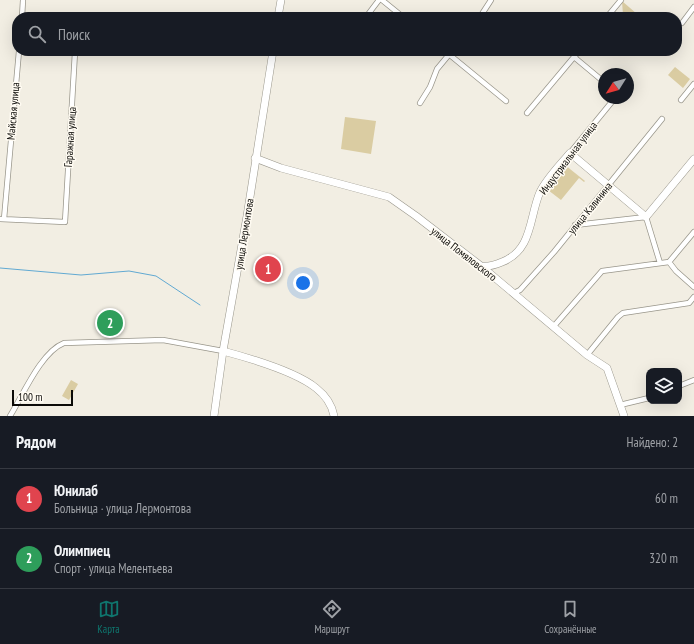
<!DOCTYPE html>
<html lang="ru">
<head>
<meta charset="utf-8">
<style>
	:root { --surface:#171b24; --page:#20242c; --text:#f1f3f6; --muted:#9ea1a6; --line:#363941; --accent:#0f766e }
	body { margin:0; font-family:"PT Sans Narrow",sans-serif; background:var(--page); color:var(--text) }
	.controls { position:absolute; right:12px; bottom:12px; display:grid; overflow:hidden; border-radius:8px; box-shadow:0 4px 16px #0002 }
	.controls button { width:36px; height:36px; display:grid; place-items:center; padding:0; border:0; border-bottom:1px solid var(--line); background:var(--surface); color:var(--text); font:20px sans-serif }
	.compass { position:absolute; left:598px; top:68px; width:36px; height:36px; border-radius:50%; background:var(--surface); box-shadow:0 4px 16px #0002; rotate:233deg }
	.scale { position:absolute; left:12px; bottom:10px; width:61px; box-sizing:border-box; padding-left:4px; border:2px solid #0c0b08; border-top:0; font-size:11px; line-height:14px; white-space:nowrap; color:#0c0b08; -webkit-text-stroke:3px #fffbf2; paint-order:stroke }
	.you { position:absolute; left:303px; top:283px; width:14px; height:14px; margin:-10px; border:3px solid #fff; border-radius:50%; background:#1a73e8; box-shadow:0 0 0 6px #1a73e833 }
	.badge { display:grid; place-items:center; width:26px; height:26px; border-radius:50%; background:var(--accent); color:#fff; font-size:13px; font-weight:700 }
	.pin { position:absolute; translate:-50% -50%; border:2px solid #fff; box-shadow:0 1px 4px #0006 }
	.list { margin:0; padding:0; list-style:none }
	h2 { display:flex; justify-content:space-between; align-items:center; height:52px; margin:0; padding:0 16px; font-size:17px }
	h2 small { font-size:13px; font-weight:400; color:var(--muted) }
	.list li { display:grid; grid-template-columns:26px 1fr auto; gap:12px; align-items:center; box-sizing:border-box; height:60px; padding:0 16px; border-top:1px solid var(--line) }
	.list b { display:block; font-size:15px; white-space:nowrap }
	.list p { margin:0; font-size:13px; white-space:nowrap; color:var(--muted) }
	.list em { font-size:13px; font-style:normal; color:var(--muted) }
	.icon { flex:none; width:22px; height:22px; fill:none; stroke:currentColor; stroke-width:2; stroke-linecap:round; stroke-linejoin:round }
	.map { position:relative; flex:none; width:694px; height:416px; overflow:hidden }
	.search { position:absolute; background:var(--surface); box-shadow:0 4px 16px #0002; left:12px; right:12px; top:12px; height:44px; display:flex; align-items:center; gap:10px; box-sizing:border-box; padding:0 14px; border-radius:16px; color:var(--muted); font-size:15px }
	.sheet { height:172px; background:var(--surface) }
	nav { display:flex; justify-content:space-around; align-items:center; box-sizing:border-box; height:56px; border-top:1px solid var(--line); background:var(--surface); font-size:11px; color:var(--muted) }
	nav a { display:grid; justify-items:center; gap:2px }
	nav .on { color:var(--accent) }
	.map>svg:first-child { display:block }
	.green { fill:#dacca2 }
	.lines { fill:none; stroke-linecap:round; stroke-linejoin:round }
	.stream { stroke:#61a9d2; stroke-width:1 }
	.street-casing { stroke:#99968b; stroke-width:6 }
	.secondary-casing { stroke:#99968b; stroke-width:8 }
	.street { stroke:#fff; stroke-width:4.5 }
	.secondary { stroke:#fff; stroke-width:7 }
	.labels { text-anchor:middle; stroke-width:3; stroke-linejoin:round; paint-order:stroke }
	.street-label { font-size:11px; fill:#0c0b08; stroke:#fffbf2 }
</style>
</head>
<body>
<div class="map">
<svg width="694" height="416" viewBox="0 0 694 416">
	<rect width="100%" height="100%" fill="#f2eee3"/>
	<!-- green -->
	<path class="green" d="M622 1 637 14 627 17 623 15Z
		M675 67 690 79 683 88 668 75Z
		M345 117 376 121 371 154 341 149Z
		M565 165 585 181 584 182 579 178 561 200 548 190Z
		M71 380 78 384 69 400 62 396Z"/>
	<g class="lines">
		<!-- stream -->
		<path class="stream" d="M0 268 81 275 129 271 156 276 200 305"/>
		<!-- street casing -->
		<g class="street-casing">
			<path id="street" d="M382 0 403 17
				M22 17 23 0
				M366 17 379 0
				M480 17 491 0
				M607 17 621 0
				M682 23 694 7
				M445 51 506 101
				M574 57 604 82
				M681 100 694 84
				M420 103 430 87 437 69 452 51
				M527 113 579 51
				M570 153 615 98
				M0 219 65 222 75 52
				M4 219 19 51
				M575 225 646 217 660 263
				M669 262 676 271 694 287
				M514 293 520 290 554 252 662 119
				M554 326 602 271 669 262 694 232
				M587 355 618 317 623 313 689 303 694 297
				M679 386 694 380
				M620 405 649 398
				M10 416C23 395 41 352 64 343L163 340 223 351"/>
		</g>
		<!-- secondary casing -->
		<g class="secondary-casing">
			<path id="secondary" d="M278 17 281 0
				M255 158 281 168 389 197 416 216 481 266 587 355 607 368 624 416
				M481 266C489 267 495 265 502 262 533 250 529 217 540 192 547 178 560 165 570 153L646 217 694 159
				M223 351C249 358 295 371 316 388 325 395 332 405 334 416
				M214 416 223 351 247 216 273 51"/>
		</g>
		<!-- street -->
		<use href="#street" class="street"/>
		<!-- secondary -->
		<use href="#secondary" class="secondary"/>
	</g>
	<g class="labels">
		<!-- street labels -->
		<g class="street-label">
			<text transform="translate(13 111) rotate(-85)" y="4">Майская улица</text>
			<text transform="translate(70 137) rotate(-86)" y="4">Гаражная улица</text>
			<text transform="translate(568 158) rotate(-53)" y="4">Индустриальная улица</text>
			<text transform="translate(590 208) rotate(-51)" y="4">улица Калинина</text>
			<text transform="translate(244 234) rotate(-81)" y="4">улица Лермонтова</text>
			<text transform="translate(464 254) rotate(38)" y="4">улица Помяловского</text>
		</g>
	</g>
</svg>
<div class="controls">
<button><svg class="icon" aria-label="layers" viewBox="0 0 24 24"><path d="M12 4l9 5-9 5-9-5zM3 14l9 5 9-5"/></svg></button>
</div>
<svg class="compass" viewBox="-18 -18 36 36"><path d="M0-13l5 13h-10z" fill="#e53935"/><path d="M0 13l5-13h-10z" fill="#9ea1a6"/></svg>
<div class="scale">100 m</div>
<div class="you"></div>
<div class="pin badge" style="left:268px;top:269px;background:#e0444e">1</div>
<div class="pin badge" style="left:110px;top:323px;background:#2e9e5b">2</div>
<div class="search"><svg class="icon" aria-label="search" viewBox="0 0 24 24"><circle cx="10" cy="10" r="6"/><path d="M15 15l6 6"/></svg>Поиск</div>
</div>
<section class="sheet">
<h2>Рядом<small>Найдено: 2</small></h2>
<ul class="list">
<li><span class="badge" style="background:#e0444e">1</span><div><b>Юнилаб</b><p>Больница · улица Лермонтова</p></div><em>60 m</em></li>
<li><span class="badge" style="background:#2e9e5b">2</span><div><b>Олимпиец</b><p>Спорт · улица Мелентьева</p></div><em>320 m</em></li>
</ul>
</section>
<nav>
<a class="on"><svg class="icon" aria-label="map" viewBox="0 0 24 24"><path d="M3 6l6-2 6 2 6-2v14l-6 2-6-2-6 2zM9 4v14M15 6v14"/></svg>Карта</a>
<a><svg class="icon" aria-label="directions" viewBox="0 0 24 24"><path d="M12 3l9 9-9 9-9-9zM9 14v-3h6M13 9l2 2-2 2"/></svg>Маршрут</a>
<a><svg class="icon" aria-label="saved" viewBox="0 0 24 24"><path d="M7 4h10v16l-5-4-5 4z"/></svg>Сохранённые</a>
</nav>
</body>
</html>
